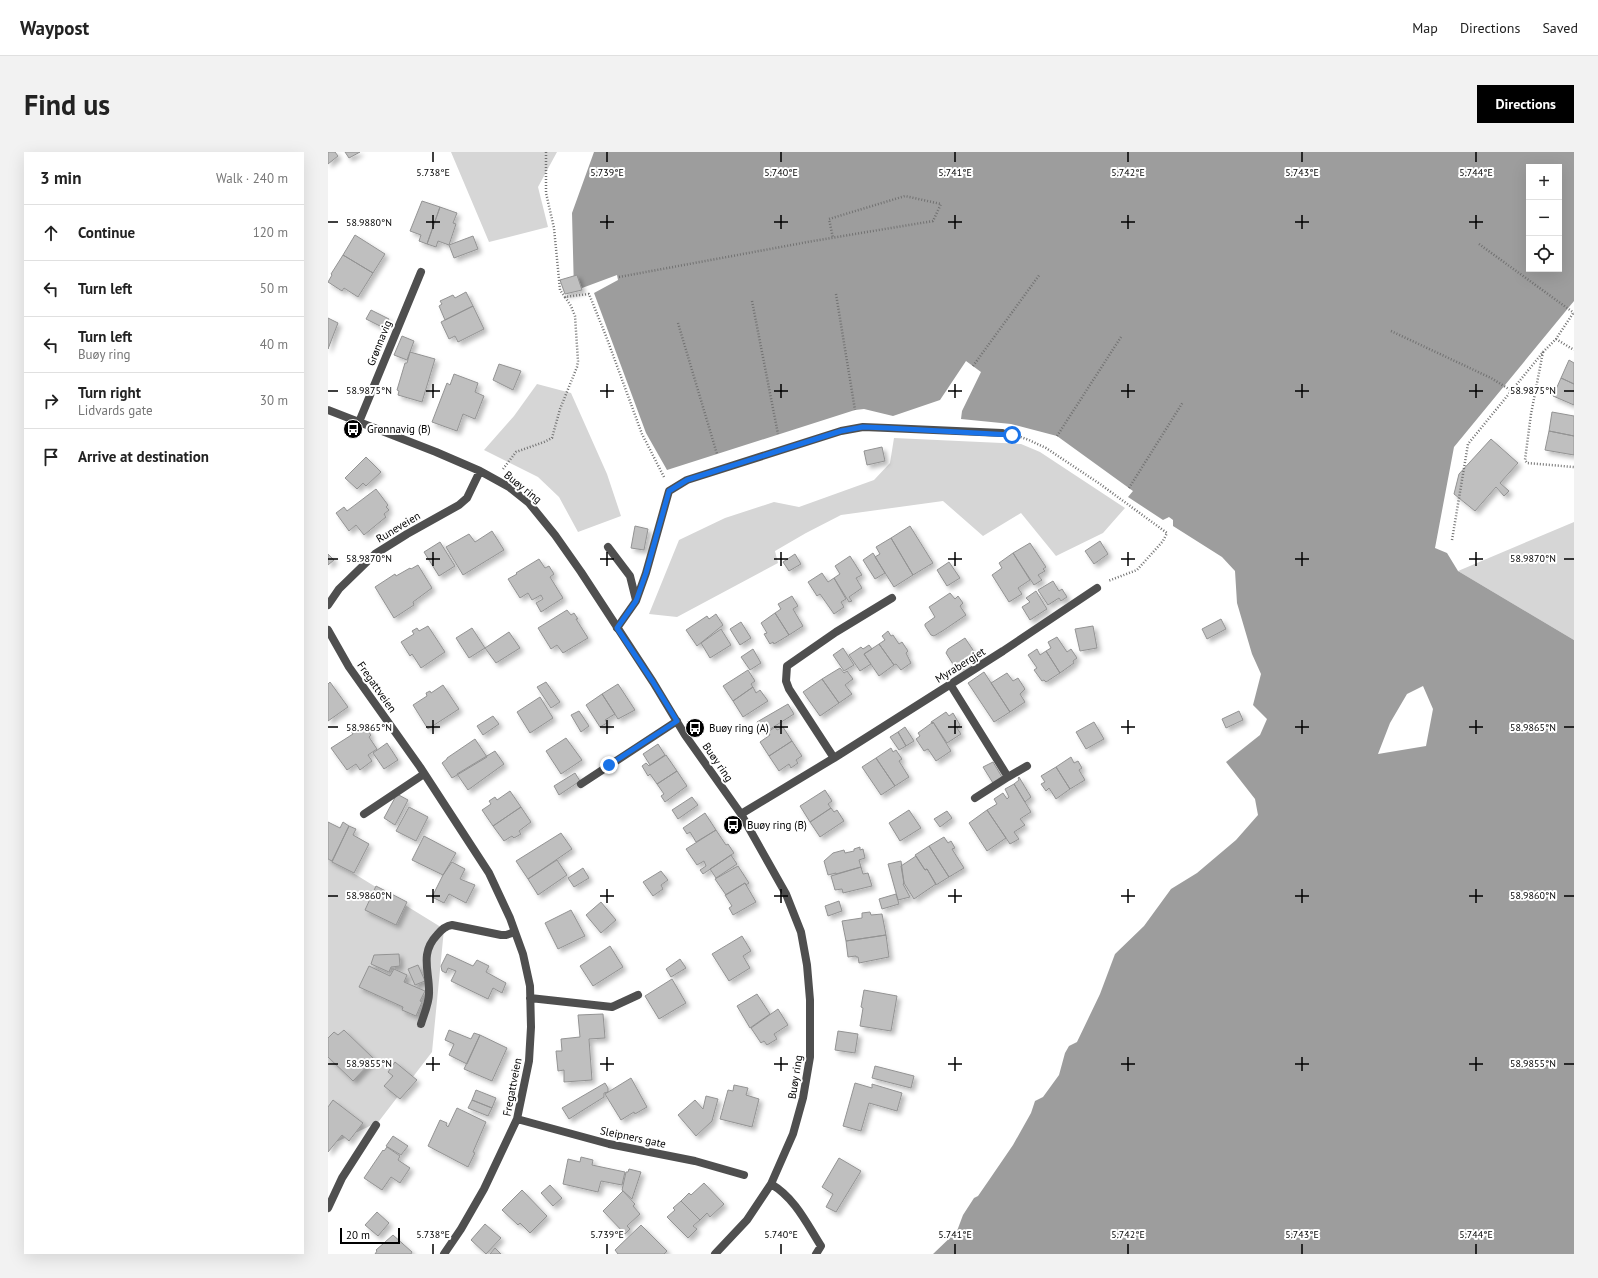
<!DOCTYPE html>
<html lang="en">
<head>
<meta charset="utf-8">
<style>
	:root { --surface:#fff; --page:#f2f2f2; --text:#222; --muted:#767676; --line:#e0e0e0; --accent:#000 }
	body { margin:0; font-family:"PT Sans",sans-serif; background:var(--page); color:var(--text) }
	.controls { position:absolute; right:12px; top:12px; display:grid; overflow:hidden; border-radius:0px; box-shadow:0 4px 16px #0002 }
	.controls button { width:36px; height:36px; display:grid; place-items:center; padding:0; border:0; border-bottom:1px solid var(--line); background:var(--surface); color:var(--text); font:20px sans-serif }
	.scale { position:absolute; left:12px; bottom:10px; width:60px; box-sizing:border-box; padding-left:4px; border:2px solid #000; border-top:0; font-size:11px; line-height:14px; white-space:nowrap; color:#000; -webkit-text-stroke:3px #fff; paint-order:stroke }
	.stop { position:absolute; width:12px; height:12px; margin:-9px; border:3px solid #1a73e8; border-radius:50%; background:#fff }
	.stop.end { background:#1a73e8; border-color:#fff; box-shadow:0 1px 4px #0008 }
	.list { margin:0; padding:0; list-style:none }
	h2 { display:flex; justify-content:space-between; align-items:center; height:52px; margin:0; padding:0 16px; font-size:17px }
	h2 small { font-size:13px; font-weight:400; color:var(--muted) }
	.list li { display:grid; grid-template-columns:26px 1fr auto; gap:12px; align-items:center; box-sizing:border-box; height:56px; padding:0 16px; border-top:1px solid var(--line) }
	.list b { display:block; font-size:15px; white-space:nowrap }
	.list p { margin:0; font-size:13px; white-space:nowrap; color:var(--muted) }
	.list em { font-size:13px; font-style:normal; color:var(--muted) }
	.icon { flex:none; width:22px; height:22px; fill:none; stroke:currentColor; stroke-width:2; stroke-linecap:round; stroke-linejoin:round }
	.map { position:relative; flex:none; width:1246px; height:1102px; overflow:hidden; border-radius:0px }
	header { display:flex; align-items:center; gap:24px; box-sizing:border-box; height:56px; padding:0 20px; background:var(--surface); border-bottom:1px solid var(--line) }
	header strong { font-size:19px }
	nav { display:flex; gap:22px; margin-inline-start:auto; font-size:14px }
	.intro { display:flex; align-items:center; justify-content:space-between; box-sizing:border-box; height:96px; padding:0 24px }
	h1 { margin:0; font-size:28px }
	.button { padding:10px 18px; border-radius:0px; background:var(--accent); color:#fff; font-size:14px; font-weight:700 }
	main { display:flex; gap:24px; padding:0 24px }
	aside { flex:1; background:var(--surface); border-radius:0px; box-shadow:0 4px 16px #0002 }
	.map>svg:first-child { display:block }
	.green { fill:#d6d6d6 }
	.water { fill:#9d9d9d; fill-rule:evenodd }
	.building { fill:#bfbfbf; stroke:#939393; filter:url(#shadow) }
	.lines { fill:none; stroke-linecap:round; stroke-linejoin:round }
	.path { stroke:#717171; stroke-width:2.5; stroke-dasharray:1 2; stroke-linecap:butt }
	.lane { stroke:#4f4f4f; stroke-width:8 }
	.street { stroke:#4f4f4f; stroke-width:8 }
	.route { stroke:#1a73e8; stroke-width:5 }
	.ticks { fill:none; stroke:#000; stroke-width:1.5 }
	.labels { text-anchor:middle; stroke-width:4; stroke-linejoin:round; paint-order:stroke }
	.street-label { font-size:11px; fill:#000; stroke:#fff }
	.poi-label { font-size:11px; fill:#000; stroke:#fff; text-anchor:start }
	.ticks-label { font-size:10px; text-anchor:middle; fill:#000; stroke:#fff; stroke-width:4; stroke-linejoin:round; paint-order:stroke }
</style>
</head>
<body>
<header>
<strong>Waypost</strong>
<nav><a>Map</a><a>Directions</a><a>Saved</a></nav>
</header>
<div class="intro"><h1>Find us</h1><a class="button">Directions</a></div>
<main>
<aside>
<h2>3 min<small>Walk · 240 m</small></h2>
<ul class="list">
<li><svg class="icon" aria-label="ahead" viewBox="0 0 24 24"><path d="M12 20V5M6 11l6-6 6 6"/></svg><div><b>Continue</b></div><em>120 m</em></li>
<li><svg class="icon" aria-label="left" viewBox="0 0 24 24"><path d="M17 20v-9H6M10 6l-5 5 5 5"/></svg><div><b>Turn left</b></div><em>50 m</em></li>
<li><svg class="icon" aria-label="left" viewBox="0 0 24 24"><path d="M17 20v-9H6M10 6l-5 5 5 5"/></svg><div><b>Turn left</b><p>Buøy ring</p></div><em>40 m</em></li>
<li><svg class="icon" aria-label="right" viewBox="0 0 24 24"><path d="M7 20v-9h11M14 6l5 5-5 5"/></svg><div><b>Turn right</b><p>Lidvards gate</p></div><em>30 m</em></li>
<li><svg class="icon" aria-label="arrive" viewBox="0 0 24 24"><path d="M6 21V4h12l-3 4 3 4H6"/></svg><div><b>Arrive at destination</b></div></li>
</ul>
</aside>
<div class="map">
<svg width="1246" height="1102" viewBox="0 0 1246 1102">
	<defs>
		<filter id="shadow"><feDropShadow dx="3.5" dy="3.5" stdDeviation="2" flood-color="#0004"/></filter>
	</defs>
	<rect width="100%" height="100%" fill="#fff"/>
	<!-- green -->
	<path class="green" d="M123 0H229L210 35 220 75 161 90Z
		M209 232 243 241 279 322 293 364 250 380 231 345 210 325 156 298 186 264Z
		M566 286 693 292 712 300 797 356 775 381 728 404 693 361 655 384 615 349 513 363 478 381 447 399 450 411 349 465 321 462 351 388 397 366 446 350 471 355 546 328 562 311Z
		M1246 370V488L1130 419Z
		M0 708H4L116 777 104 900 48 973H44L0 994Z"/>
	<!-- water -->
	<path class="water" d="M266 0H1246V149L1126 295 1107 396 1119 401 1130 419 1246 488V1102H605L629 1079 635 1063 646 1046 650 1044 659 1031 685 993 703 961 707 949 715 945 731 923 737 901 741 894 749 890 772 842 787 802 816 774 843 737 869 721 908 688 930 663 927 647 898 610 932 583 939 567 925 553 933 522 924 502 909 451 907 419 894 405 845 374V368L841 365 835 368 800 345 805 339 729 284 683 272 633 267 634 259 653 220 638 209 612 248 565 264 536 257 527 258 339 318 318 281 266 141 290 128 289 123 246 139 244 61ZM1201 15H1231V117H1201ZM1095 534 1105 557 1098 594 1050 602 1062 571 1079 542Z"/>
	<!-- building -->
	<path class="building" d="M0 0H7L10 4 0 12Z
		M17 0H32L21 6Z
		M94 49 112 55 99 92 91 89 93 83 82 79Z
		M112 55 129 61 125 71 128 72 121 93 110 89 108 95 99 92Z
		M27 83 57 102 45 121 15 103Z
		M145 84 150 97 126 106 121 93Z
		M15 103 45 121 30 145 16 136 14 139 0 130 4 123 3 122Z
		M249 123 254 138 237 142 232 128Z
		M138 140 145 154 117 168 111 154 114 152 112 149 125 143 127 146Z
		M145 154 156 177 130 190 127 184 121 187 113 170Z
		M43 158 61 167 56 176 38 167Z
		M0 166 10 171 0 197Z
		M74 184 86 189 79 208 66 203Z
		M82 200 107 207 94 250 70 243 71 239 69 238 77 211H79Z
		M1241 208 1246 211V232L1233 226Z
		M171 212 193 219 185 238 165 228Z
		M126 222 150 231 147 240 156 244 147 267 135 262 129 279 104 270 119 231 122 233Z
		M1233 226 1246 232V253L1225 244Z
		M1224 260 1246 264V284L1221 279Z
		M1221 279 1246 284V303L1217 298Z
		M1163 287 1190 311 1172 331 1181 339 1176 344 1168 335 1147 359 1126 342 1131 322Z
		M554 295 557 309 539 313 536 299Z
		M38 305 53 320 38 334 35 331 29 337 17 326Z
		M48 337 60 353 58 355 61 358 56 362 58 365 36 383 28 373 21 379 8 361 16 355 19 359Z
		M307 374 320 377 316 398 303 396Z
		M582 374 605 411 585 423 563 386Z
		M164 379 176 398 135 423 118 395 141 382 147 390Z
		M563 386 585 423 566 435 547 405 552 402 548 395Z
		M772 389 780 402 766 412 757 399Z
		M112 390 127 414 111 424 96 400Z
		M702 391 718 415 715 417 717 419 710 423 714 428 706 433 685 401Z
		M545 401 557 421 547 427 535 408Z
		M685 401 702 428 690 436 694 442 681 450 664 423 674 416 671 411Z
		M0 402 6 408 0 413Z
		M467 402 473 412 461 419 455 410Z
		M522 404 534 423 528 426 534 436 521 445 524 449 521 450 506 426 512 422 507 414Z
		M211 407 217 416 221 414 226 422 222 425 235 446 213 460 208 451 215 447 213 443 204 448 200 441 192 446 180 427 189 422 188 421Z
		M621 410 632 426 619 434 609 418Z
		M90 413 104 436 85 450 86 453 66 466 47 435 67 422 68 424 82 416 83 417Z
		M494 421 500 430 506 426 518 447 513 450 516 455 506 462 492 442 489 444 480 430Z
		M725 429 731 439 734 437 739 445 733 449 731 446 720 453 710 438Z
		M708 439 719 457 702 468 694 455 702 450 698 446Z
		M622 441 627 447 630 444 635 451 632 454 638 463 616 478 606 484 603 483 597 474V472L607 465 601 455Z
		M464 444 470 454 465 457 475 474 461 483 447 461 453 457 450 452Z
		M239 458 243 463 246 461 250 467H248L260 486 235 501 229 493 223 497 210 476Z
		M447 461 461 483 446 492 445 490 442 492 436 482 439 481 433 471Z
		M388 462 395 473 369 494 358 478 379 464 381 467Z
		M893 467 898 477 879 487 874 477Z
		M413 470 423 486 412 493 402 477Z
		M100 474 117 500 93 516 84 502 82 504 73 490 86 482 84 479 89 476 91 479Z
		M765 474 769 496 752 499 747 477Z
		M144 476 157 496 141 506 128 486Z
		M393 477 403 493 382 506 373 491Z
		M560 479 563 484 565 483 571 492 574 490 580 499 578 501 583 511 573 518 568 512 566 513 551 492 557 488 554 484Z
		M181 480 192 496 168 511 157 496Z
		M729 485 739 500 743 497 749 506 745 509 746 511 732 521 718 499 723 496 720 490Z
		M637 486 649 504 628 517 618 501 620 497Z
		M551 492 566 513 551 524 536 502Z
		M541 493 544 497 536 502 543 512 532 519 521 503 533 495 535 497Z
		M515 496 526 513 516 519 505 503Z
		M425 497 433 511 422 518 413 505Z
		M709 497 712 503 718 499 732 521 718 530 716 528 714 529 706 518 709 516 700 503Z
		M512 516 516 521 519 519 525 527 517 533 524 542 511 551 494 527Z
		M420 518 427 529 423 532 425 535 405 549 395 534Z
		M656 520 682 560 666 570 640 531Z
		M679 521 685 529 690 526 697 537 692 542 697 550 682 560 663 531Z
		M494 527 511 551 492 564 475 540Z
		M2 530 20 555 0 569V532Z
		M218 530 232 550 223 556 209 535Z
		M290 532 307 558 290 567 274 542Z
		M115 533 131 557 100 577 85 553 99 544 98 541 102 539 103 541Z
		M425 535 428 541 432 538 440 549 415 565 405 549Z
		M274 542 287 562 277 568 279 571 272 575 258 553Z
		M212 545 225 566 202 581 189 560Z
		M460 552 466 562 436 581 429 570Z
		M251 559 261 574 253 580 243 563Z
		M911 559 915 568 898 576 894 567Z
		M618 560 621 564 625 561 632 573 629 576 633 582 619 591 605 570 604 572 603 570Z
		M165 564 171 572 155 583 149 574Z
		M605 570 623 599 608 609 600 597 596 599 588 587 592 584 590 581Z
		M766 570 776 587 758 597 748 580Z
		M31 573 35 577 37 575 43 583 41 585 49 597 40 603 44 609 32 618 28 612 19 618 3 596 25 582 23 579Z
		M447 575 449 578 455 575 464 589 441 604 432 590 442 583 440 580Z
		M577 575 586 589 578 594 570 580Z
		M570 580 578 594 571 598 562 585Z
		M238 586 254 608 233 622 218 599Z
		M147 587 159 605 124 626 114 611 119 607V606Z
		M464 589 474 604 468 608 470 611 463 616 461 612 451 619 441 604Z
		M59 591 70 608 56 617 45 601Z
		M330 592 337 603 322 613 315 602Z
		M563 596 565 600 568 598 574 607 571 609 581 625 567 634 548 606Z
		M167 599 176 612 140 638 129 622Z
		M338 603 349 619 329 632 322 622 320 624 314 614 318 611 321 614Z
		M743 605 746 611 750 609 754 616 751 618 757 628 742 637 728 615Z
		M548 606 567 634 553 643 534 615Z
		M665 610 674 625 665 631 655 615Z
		M728 615 742 637 728 647 721 636 718 639 713 632 717 630 713 624Z
		M349 619 359 634 337 650 333 644 336 642 329 632Z
		M247 621 252 629 231 643 226 634Z
		M691 625 703 645 697 650 686 632 691 628 690 626Z
		M686 632 703 660 692 667 697 673 686 680 691 687 682 692 659 658 669 652 666 647 675 641 679 647 681 645 677 637Z
		M497 638 504 649 500 652 503 656 482 670 472 654Z
		M182 639 193 655 165 674 154 658 163 652 161 649 167 645 169 648Z
		M69 642 80 648 67 673 56 666Z
		M364 645 370 653 350 667 344 658Z
		M81 655 100 665 88 689 68 679Z
		M193 655 203 670 191 679 193 682 186 686 184 684 176 689 165 674Z
		M503 656 506 660 509 658 516 669 492 685 482 670Z
		M581 658 593 676 572 689 561 671Z
		M659 658 678 686 659 699 641 671Z
		M619 659 624 666 612 675 606 667Z
		M377 661 388 678 368 690 362 680 359 682 355 676Z
		M0 670 12 676 15 670 21 674 4 709 0 707Z
		M21 674 28 677 25 683 41 692 26 721 4 710Z
		M388 678 398 693 400 692 406 701 375 722 372 718 378 714 376 709 369 713 358 697Z
		M233 681 244 697 200 727 188 709Z
		M96 684 128 701 115 723 84 708Z
		M616 685 620 691 623 689 627 696 624 697 636 716 621 725 601 694Z
		M601 694 621 725 608 733 599 717 597 718 587 703Z
		M532 695V698L535 697 537 706 531 708 533 715 508 722V721L500 723 496 709 505 701 516 698 517 701 526 699V697Z
		M403 703 409 712 388 726 382 717Z
		M588 704 597 718 599 717 608 732 586 747 576 731 573 714Z
		M229 708 239 723 210 743 200 727Z
		M573 709 576 731 575 732 582 745 570 748 560 712Z
		M124 710 137 717 132 727 147 733 138 751 121 742 116 751 104 745 115 723Z
		M410 714 421 731 418 733 417 731 398 743 387 727Z
		M533 715 535 722 540 721 544 734 515 741 514 737 507 738 503 724Z
		M255 716 261 726 246 735 240 726Z
		M333 719 340 728 333 733 335 737 325 744 315 730Z
		M417 731 428 750 405 763 401 756 404 754 397 743Z
		M48 734 79 750 68 773 37 758Z
		M568 742 571 752 554 757 551 747Z
		M511 749 514 759 500 764 497 754Z
		M273 750 288 768 273 781 258 763Z
		M243 758 257 784 230 797 217 771Z
		M542 760 543 763 554 762 558 783 518 789 514 769 534 766V761Z
		M558 783 561 805 531 811 530 805H528V804L520 805 518 789Z
		M414 784 423 799 415 804 422 816 401 829 384 802Z
		M282 794 295 815 265 834 252 814Z
		M71 802 72 814 63 815 61 820 43 812 46 803Z
		M119 802 145 814 149 808 161 814 158 820 178 831 174 841 165 836 160 847 123 829 128 819 120 816 118 821 114 819 113 814Z
		M352 807 358 816 343 825 338 817Z
		M90 813 97 829 87 833 80 817Z
		M41 814 62 824 66 817 79 823 76 830 97 839 92 849 94 850 88 864 74 858 75 855 31 835Z
		M344 827 358 851 331 867 317 844Z
		M536 838 569 844 563 879 532 874 535 856 533 855Z
		M429 842 442 862 422 876 409 854Z
		M450 857 460 873 446 882 449 887 439 893 436 889 433 891 423 876Z
		M275 862 277 886 261 887 264 928 236 930V918L230 919 228 899H234L233 887 252 885 250 863Z
		M16 878 46 907 25 929 0 905V886L6 880 10 883Z
		M121 878 143 887 146 881 152 883 139 912 121 903 126 892 117 888Z
		M510 879 530 882 527 901 507 898Z
		M152 883 179 896 164 929 136 917Z
		M67 910 89 928 72 947 56 934 65 924 60 920Z
		M547 914 586 924 583 936 544 926Z
		M303 926 319 955 307 962 306 960 293 968 277 942Z
		M277 931 280 936V940L276 941V945L241 967 234 956Z
		M527 931 544 936V932L574 941 569 959 541 951 533 979 515 974Z
		M406 933 420 936 418 943 431 947 424 975 392 967 400 938 405 939Z
		M148 938 168 946 164 956 144 948Z
		M378 944 390 947 384 969 368 984 350 963 367 948 375 957Z
		M5 948 35 971 21 989 14 983 0 1000V955Z
		M144 948 164 956 160 964 140 956Z
		M129 956 158 970 145 1000 147 1001 140 1015 100 994 112 968 119 971 118 973 120 975Z
		M65 984 80 994 73 1003 58 994Z
		M59 995 72 1004 70 1008 82 1016 72 1031 63 1025 54 1038 36 1026 55 998 56 999Z
		M253 1005 265 1008 264 1013 297 1020 294 1033 273 1029 270 1040 235 1032 240 1007 252 1010Z
		M511 1006 533 1019 508 1060 498 1055 505 1042 494 1035Z
		M301 1017 313 1020 304 1047 294 1038 298 1020H300Z
		M376 1031 396 1052 382 1065 379 1061 372 1068 353 1049 361 1041 363 1043Z
		M222 1033 234 1046 225 1054 213 1041Z
		M194 1038 219 1064 202 1081 192 1071 190 1073 174 1058Z
		M295 1039 307 1052 305 1054 312 1062 299 1074 302 1077 297 1082 275 1059Z
		M353 1049 372 1068 365 1074 369 1077 360 1086 339 1065 347 1058 345 1056Z
		M49 1060 61 1071 50 1084 37 1073Z
		M157 1072 173 1086 158 1102 143 1088Z
		M313 1073 339 1099 336 1102H290L287 1098Z
		M65 1083 84 1100 83 1102H47L49 1099 48 1098Z
		M167 1096 173 1102H162Z"/>
	<g class="lines">
		<!-- path -->
		<path class="path" d="M218 0V41L226 76 232 138 237 145 261 142 278 184 314 282 336 325
			M1151 92 1246 161
			M291 125 485 89 605 69 613 52 577 44 501 67 505 86
			M508 142 527 258
			M424 149 450 282
			M350 171 389 302
			M1063 179 1163 226 1184 239
			M1228 187 1246 198
			M1215 200 1203 262 1197 308 1199 311 1246 315
			M645 214 712 122
			M687 283 701 288 718 296 772 332 839 381 835 389 809 418 780 429
			M729 284 793 185
			M175 317 188 300 216 290 224 286 232 257 249 215 250 209 247 164 243 154 237 145
			M801 336 855 250
			M1124 388 1140 292 1216 199 1228 187 1246 160"/>
		<!-- lane -->
		<path class="lane" d="M280 395 302 424 308 448
			M289 476 308 449 318 421 341 339 359 328 513 279 535 275 560 276 674 281"/>
		<!-- street -->
		<path class="street" d="M0 258 108 300 152 319 181 335 201 351 227 383 253 420 325 530 357 583 413 662 458 742 473 780 479 813 482 848V905L475 946 465 982 443 1032 419 1068 387 1102
			M31 270 93 120
			M0 453 11 437 47 402 79 382 131 353 139 346 152 319
			M0 478 21 515 92 615 161 721 182 766 195 802 202 834 203 875 201 909 189 967 156 1037 133 1077 116 1102
			M622 532 680 625 699 614
			M506 606 461 537 458 529 459 514 508 480 564 446
			M253 632 349 569
			M647 646 680 625
			M36 662 96 622
			M413 662 506 606 675 499 769 436
			M202 846 284 855 310 843
			M93 872C96 862 101 851 101 842 102 820 91 802 109 783 113 778 117 774 124 773L173 783H178L187 780
			M189 967 281 992 367 1009 416 1023
			M443 1032C467 1046 479 1072 493 1094L488 1102
			M0 1056 14 1026 48 973"/>
	</g>
	<g class="lines">
		<!-- route -->
		<path class="route" d="M281 613 349 569 325 530 289 476 308 449 318 421 341 339 359 328 513 279 535 275 560 276 684 283"/>
	</g>
	<!-- ticks -->
	<path class="ticks" d="M105 0V10M279 0V10M453 0V10M627 0V10M800 0V10M974 0V10M1148 0V10M105 63V77M279 63V77M453 63V77M627 63V77M800 63V77M974 63V77M1148 63V77M0 70H10M98 70H112M272 70H286M446 70H460M620 70H634M793 70H807M967 70H981M1141 70H1155M105 232V246M279 232V246M453 232V246M627 232V246M800 232V246M974 232V246M1148 232V246M0 239H10M98 239H112M272 239H286M446 239H460M620 239H634M793 239H807M967 239H981M1141 239H1155M1236 239H1246M105 400V414M279 400V414M453 400V414M627 400V414M800 400V414M974 400V414M1148 400V414M0 407H10M98 407H112M272 407H286M446 407H460M620 407H634M793 407H807M967 407H981M1141 407H1155M1236 407H1246M105 568V582M279 568V582M453 568V582M627 568V582M800 568V582M974 568V582M1148 568V582M0 575H10M98 575H112M272 575H286M446 575H460M620 575H634M793 575H807M967 575H981M1141 575H1155M1236 575H1246M105 737V751M279 737V751M453 737V751M627 737V751M800 737V751M974 737V751M1148 737V751M0 744H10M98 744H112M272 744H286M446 744H460M620 744H634M793 744H807M967 744H981M1141 744H1155M1236 744H1246M105 905V919M279 905V919M453 905V919M627 905V919M800 905V919M974 905V919M1148 905V919M0 912H10M98 912H112M272 912H286M446 912H460M620 912H634M793 912H807M967 912H981M1141 912H1155M1236 912H1246M105 1092V1102M279 1092V1102M453 1092V1102M627 1092V1102M800 1092V1102M974 1092V1102M1148 1092V1102"/>
	<!-- icons -->
	<defs>
		<g id="bus-disc" transform="scale(1)"><circle r="9.5" fill="#000" stroke="#fff"/><path d="M-5-6H5V4H4V6H2V4H-2V6H-4V4H-5ZM-3.5-4V0h7V-4ZM-3.5 1.2v1.5H-2V1.2ZM2 1.2v1.5H3.5V1.2Z" fill="#fff"/></g>
	</defs>
	<g fill-rule="evenodd">
		<use href="#bus-disc" x="25" y="277"/>
		<use href="#bus-disc" x="367" y="576"/>
		<use href="#bus-disc" x="405" y="673"/>
	</g>
	<g class="labels">
		<!-- street labels -->
		<g class="street-label">
			<text transform="translate(51 191) rotate(-68)" y="4">Grønnavig</text>
			<text transform="translate(195 335) rotate(39)" y="4">Buøy ring</text>
			<text transform="translate(70 375) rotate(-31)" y="4">Runeveien</text>
			<text transform="translate(632 513) rotate(-32)" y="4">Myrabergjet</text>
			<text transform="translate(49 535) rotate(55)" y="4">Fregattveien</text>
			<text transform="translate(390 610) rotate(55)" y="4">Buøy ring</text>
			<text transform="translate(467 925) rotate(-81)" y="4">Buøy ring</text>
			<text transform="translate(184 935) rotate(-79)" y="4">Fregattveien</text>
			<text transform="translate(305 985) rotate(12)" y="4">Sleipners gate</text>
		</g>
		<!-- poi labels -->
		<g class="poi-label">
			<text x="39" y="281">Grønnavig (B)</text>
			<text x="381" y="580">Buøy ring (A)</text>
			<text x="419" y="677">Buøy ring (B)</text>
		</g>
	</g>
	<g class="ticks-label">
		<text x="105" y="24">5.738°E</text>
		<text x="279" y="24">5.739°E</text>
		<text x="453" y="24">5.740°E</text>
		<text x="627" y="24">5.741°E</text>
		<text x="800" y="24">5.742°E</text>
		<text x="974" y="24">5.743°E</text>
		<text x="1148" y="24">5.744°E</text>
		<text x="41" y="74">58.9880°N</text>
		<text x="41" y="242">58.9875°N</text>
		<text x="1205" y="242">58.9875°N</text>
		<text x="41" y="410">58.9870°N</text>
		<text x="1205" y="410">58.9870°N</text>
		<text x="41" y="579">58.9865°N</text>
		<text x="1205" y="579">58.9865°N</text>
		<text x="41" y="747">58.9860°N</text>
		<text x="1205" y="747">58.9860°N</text>
		<text x="41" y="915">58.9855°N</text>
		<text x="1205" y="915">58.9855°N</text>
		<text x="105" y="1086">5.738°E</text>
		<text x="279" y="1086">5.739°E</text>
		<text x="453" y="1086">5.740°E</text>
		<text x="627" y="1086">5.741°E</text>
		<text x="800" y="1086">5.742°E</text>
		<text x="974" y="1086">5.743°E</text>
		<text x="1148" y="1086">5.744°E</text>
	</g>
</svg>
<div class="controls">
<button>+</button>
<button>−</button>
<button><svg class="icon" aria-label="locate" viewBox="0 0 24 24"><circle cx="12" cy="12" r="6"/><path d="M12 2v4M12 18v4M2 12h4M18 12h4"/></svg></button>
</div>
<div class="scale">20 m</div>
<div class="stop" style="left:684px;top:283px"></div>
<div class="stop end" style="left:281px;top:613px"></div>
</div>
</main>
</body>
</html>
